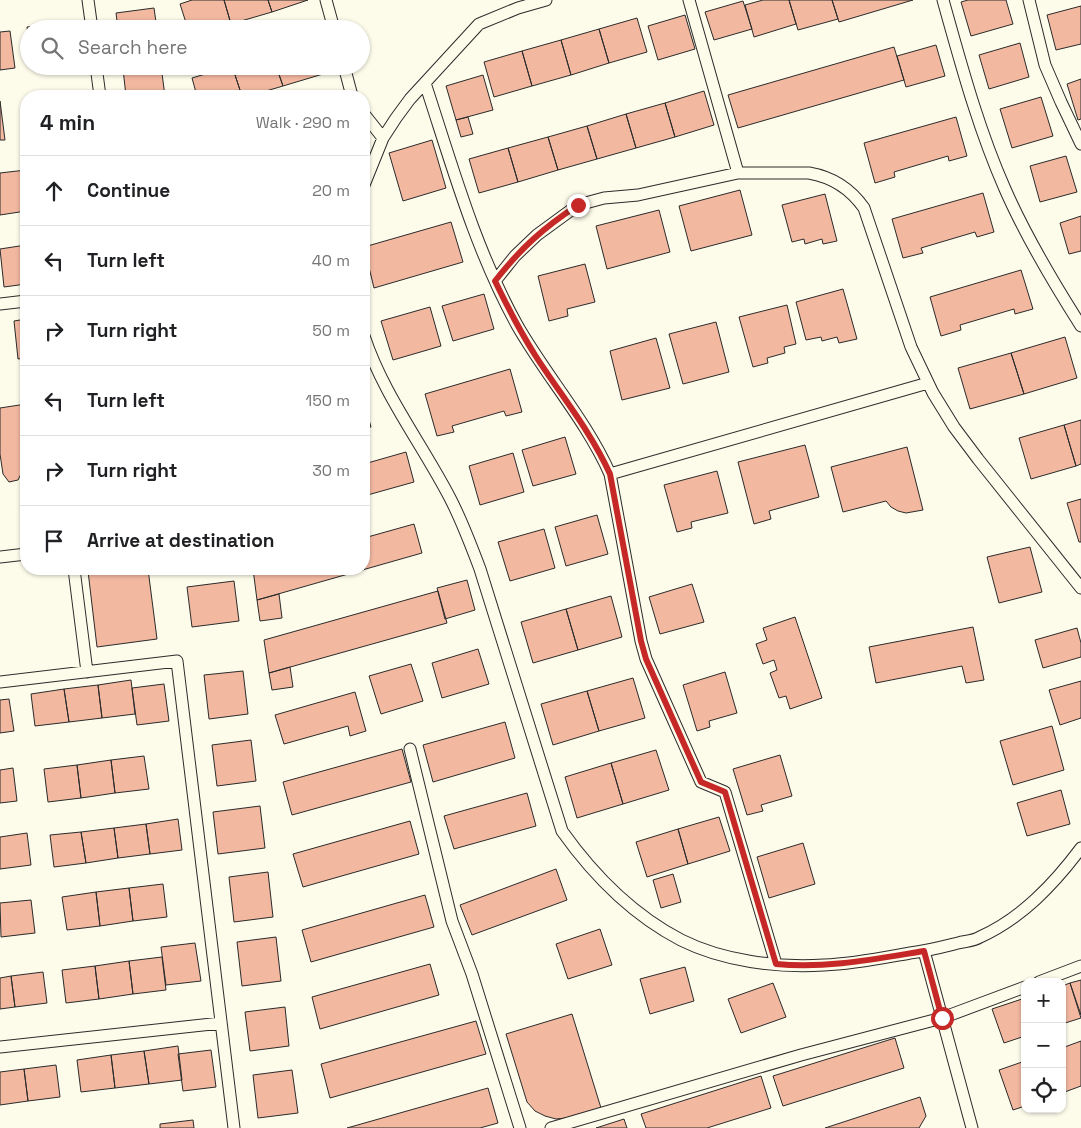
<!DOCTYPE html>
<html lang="en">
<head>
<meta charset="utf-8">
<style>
	:root { --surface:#fff; --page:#f6f6f6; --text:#202124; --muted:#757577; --line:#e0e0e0 }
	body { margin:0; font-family:"Space Grotesk",sans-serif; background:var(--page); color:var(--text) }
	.controls { position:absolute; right:15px; bottom:15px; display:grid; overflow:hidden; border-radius:10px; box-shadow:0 1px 4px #0004 }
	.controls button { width:45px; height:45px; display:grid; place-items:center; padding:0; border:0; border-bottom:1px solid var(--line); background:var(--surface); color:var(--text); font:25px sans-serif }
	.stop { position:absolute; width:15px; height:15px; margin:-11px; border:4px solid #c62828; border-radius:50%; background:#fff }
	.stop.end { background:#c62828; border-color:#fff; box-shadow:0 1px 5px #0008 }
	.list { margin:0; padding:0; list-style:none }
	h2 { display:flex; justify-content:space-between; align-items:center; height:65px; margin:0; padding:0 20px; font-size:21px }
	h2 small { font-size:16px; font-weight:400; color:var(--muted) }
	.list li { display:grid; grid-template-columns:32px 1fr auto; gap:15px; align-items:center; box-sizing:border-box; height:70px; padding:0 20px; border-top:1px solid var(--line) }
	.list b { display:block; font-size:19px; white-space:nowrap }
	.list em { font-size:16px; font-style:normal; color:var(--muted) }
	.icon { flex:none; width:28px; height:28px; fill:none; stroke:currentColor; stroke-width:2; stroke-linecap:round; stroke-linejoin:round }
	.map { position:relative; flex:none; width:1081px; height:1128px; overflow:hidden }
	.search { position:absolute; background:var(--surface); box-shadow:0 1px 4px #0004; left:20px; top:20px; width:350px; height:55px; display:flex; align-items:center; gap:12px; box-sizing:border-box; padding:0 18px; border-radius:28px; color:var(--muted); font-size:19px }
	.panel { position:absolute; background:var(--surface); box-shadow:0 1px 4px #0004; left:20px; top:90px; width:350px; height:485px; border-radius:20px }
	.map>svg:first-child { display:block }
	.building { fill:#f2b8a0; stroke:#2b2b2b }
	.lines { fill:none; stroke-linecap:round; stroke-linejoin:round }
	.service-casing { stroke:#2b2b2b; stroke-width:13 }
	.service { stroke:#fdfbea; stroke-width:11 }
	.route { stroke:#c62828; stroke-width:6 }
</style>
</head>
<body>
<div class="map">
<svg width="1081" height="1128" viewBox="0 0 1081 1128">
	<rect width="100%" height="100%" fill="#fdfbea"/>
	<!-- building -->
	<path class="building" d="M192 0H224L231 24 215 29H188L180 4Z
		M224 0H268L272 12 231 24Z
		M268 0H308L272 12Z
		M763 0H789L796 24 754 37 745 5Z
		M789 0H832L838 19 798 30Z
		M832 0H913L839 22Z
		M968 0H1006L1013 24 971 36 961 2Z
		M743 1 752 29 714 40 705 12Z
		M1081 6V44L1056 50 1047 15Z
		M154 8 157 29H118L116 13Z
		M685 15 695 49 658 60 648 26Z
		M637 18 647 52 609 63 599 29Z
		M68 22 69 29H29V45L27 27Z
		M599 29 609 63 571 75 561 40Z
		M10 31 15 68 0 70V32Z
		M561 40 571 75 532 86 522 51Z
		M1020 43 1029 77 989 89 979 55Z
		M936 45 945 76 906 87 897 56Z
		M894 47 904 80 738 128 728 95Z
		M522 51 532 86 494 97 484 62Z
		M145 66H161L165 96H126L123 69Z
		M232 66H276L283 86 249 96H242Z
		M232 66 242 96H197L192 78Z
		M276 66H321L323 74 283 86Z
		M483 75 493 110 456 120 446 86Z
		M1081 79V119L1078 120 1067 84Z
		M704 91 714 125 675 137 665 103Z
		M1041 97 1053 136 1012 148 1000 109Z
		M0 101 5 140H0Z
		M665 103 675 137 636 148 626 114Z
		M626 114 636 148 597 159 587 126Z
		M468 117 473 134 461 137 456 120Z
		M956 117 967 156 949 161 948 156 894 172 895 177 875 183 864 143Z
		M587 126 597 159 558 170 548 137Z
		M548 137 558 170 518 182 508 148Z
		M432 140 446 188 403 201 389 153Z
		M508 148 518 182 479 193 469 159Z
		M1066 156 1077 192 1040 202 1030 166Z
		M26 170V211L0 215V173Z
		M740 190 752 235 691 251 679 206Z
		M983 193 994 232 977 237 975 232 921 248 923 253 903 258 892 219Z
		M825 194 837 241 823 244 822 239 805 244 804 239 792 242 782 205Z
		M659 210 670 252 607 269 596 226Z
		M1081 216V251L1069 254 1060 223Z
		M451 222 463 262 374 288 364 247Z
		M26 245V284L4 287 0 249Z
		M585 264 595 302 567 309 568 316 549 321 538 276Z
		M1021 270 1033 309 1015 314 1014 309 960 325 961 330 941 336 930 297Z
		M843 289 857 339 839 343 837 337 822 341 821 337 806 340 796 302Z
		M484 294 494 329 453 341 442 306Z
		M787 305 796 344 784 347 785 353 767 358 768 363 753 367 739 317Z
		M430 307 441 346 393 360 381 321Z
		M26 319V358L18 359 14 321Z
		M716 322 729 372 683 384 669 334Z
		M1065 337 1077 378 1024 394 1011 353Z
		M656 338 670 388 622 400 610 351Z
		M1011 353 1024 394 970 409 958 368Z
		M510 369 522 412 506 416 504 411 452 426 454 432 437 436 425 394Z
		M364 401 371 427 364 429Z
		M26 404V471L22 472 18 480 9 482 3 474 0 454V408Z
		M1081 420V464L1076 466 1064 425Z
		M1064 425 1076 466 1031 479 1019 438Z
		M565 437 576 474 533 486 522 450Z
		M805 445 819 497 769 511 771 519 754 524 738 462Z
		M907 447 923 510 906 513 898 511 891 507 886 501 843 512 831 467Z
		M406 452 414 482 364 496V464Z
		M513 453 524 492 480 505 469 466Z
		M717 471 728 513 691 522 692 528 677 532 664 485Z
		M1081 499V542H1079L1067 503Z
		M597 515 608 554 566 566 555 527Z
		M414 524 422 553 257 600 253 569H364V538Z
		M544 529 555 568 510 581 498 542Z
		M1030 547 1042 592 999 603 987 557Z
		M106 569H148L157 639 97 647 88 571Z
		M467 580 475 610 445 619 437 588Z
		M234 581 239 621 192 627 187 587Z
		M692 584 704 622 660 634 649 597Z
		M438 591 447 623 269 673 264 640Z
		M279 594 282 618 260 621 257 600Z
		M611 596 622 637 578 650 566 609Z
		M566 609 578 650 533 663 521 622Z
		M795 617 822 698 790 709 786 696 779 698 770 673 777 670 774 660 763 664 756 644 767 640 763 628Z
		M973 627 984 680 966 683 962 666 876 683 869 647Z
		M1077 628 1081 643V657L1043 668 1035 640Z
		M478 649 489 684 442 698 432 663Z
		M411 664 423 701 381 714 369 676Z
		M290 667 293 687 272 690 269 673Z
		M243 671 248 714 209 719 204 675Z
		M725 672 737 713 709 721 710 727 697 731 683 685Z
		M633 678 645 718 599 731 587 691Z
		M131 680 135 714 102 718 98 685Z
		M1081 681V718L1060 725 1049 690Z
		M164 684 169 721 137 725 132 688Z
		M98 685 102 718 69 722 64 689Z
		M64 689 69 722 35 726 31 694Z
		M587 691 599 731 553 745 541 704Z
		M355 692 366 731 350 736 348 726 284 744 275 715Z
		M9 699 14 731 0 733V700Z
		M505 722 515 758 433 782 423 745Z
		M1052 726 1064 770 1013 785 1000 741Z
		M251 740 256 781 217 786 212 745Z
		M402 749 411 782 292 815 283 782Z
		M656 750 669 790 623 804 611 763Z
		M780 755 792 796 761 805 763 811 747 815 733 769Z
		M144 756 149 789 115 793 111 760Z
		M111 760 115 793 81 798 77 765Z
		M611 763 623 804 577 818 565 777Z
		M77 765 81 798 48 802 44 769Z
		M13 768 17 801 0 803V770Z
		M1061 790 1070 824 1027 836 1017 803Z
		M527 793 536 826 454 849 444 816Z
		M260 806 265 848 218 854 213 812Z
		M719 817 730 851 688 864 678 829Z
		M178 819 182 850 150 854 146 824Z
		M410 821 419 854 303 887 293 854Z
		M146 824 150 854 118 858 114 828Z
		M114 828 118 858 86 863 81 832Z
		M678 829 688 864 647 877 636 842Z
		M81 832 86 863 54 867 50 835Z
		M27 833 31 865 0 869V837Z
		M803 843 815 884 769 898 757 857Z
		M556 869 567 900 472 935 460 905Z
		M268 872 273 917 234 922 229 877Z
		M673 874 681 902 661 908 653 880Z
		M163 884 167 917 133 921 129 888Z
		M129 888 133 921 100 926 96 892Z
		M96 892 100 926 67 930 62 897Z
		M425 895 434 927 311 962 302 930Z
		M31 900 35 933 1 937 0 903Z
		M600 929 612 965 568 979 556 944Z
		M276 937 281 981 242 986 237 942Z
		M195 943 201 981 166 985 161 947Z
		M162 957 166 990 133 994 129 961Z
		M129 961 133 994 99 999 95 966Z
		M430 964 439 995 320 1029 312 997Z
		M95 966 99 999 66 1003 62 970Z
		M685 967 694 1001 650 1014 640 979Z
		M43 972 47 1003 15 1007 11 976Z
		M11 976 15 1007 0 1009V978Z
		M1081 980V1015L1070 983Z
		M773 983 786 1017 741 1033 728 999Z
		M1070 983 1081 1018 1062 1024V986Z
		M1025 998V1036L1004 1043 992 1009Z
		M285 1007 289 1046 250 1051 245 1012Z
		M572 1014 601 1108 567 1118 556 1119 545 1116 535 1111 527 1102 506 1034Z
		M476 1021 486 1054 330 1098 321 1064Z
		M895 1038 904 1068 783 1106 773 1076Z
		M1081 1041V1086L1062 1093V1048Z
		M178 1046 182 1080 149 1084 144 1051Z
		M211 1050 216 1087 183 1091 178 1054Z
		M144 1051 149 1084 115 1088 111 1055Z
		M111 1055 115 1088 81 1092 77 1060Z
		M1025 1061V1106L1013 1110 999 1070Z
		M56 1065 60 1097 28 1101 24 1069Z
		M24 1069 28 1101 0 1105V1072Z
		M292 1070 298 1113 258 1118 253 1075Z
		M761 1076 771 1108 707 1128H646L641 1114Z
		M488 1088 498 1123 480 1128H347Z
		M920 1097 926 1116 919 1128H825Z
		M624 1119 627 1128H596Z
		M193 1120 194 1128H160V1124Z"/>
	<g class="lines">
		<!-- service casing -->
		<g class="service-casing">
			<path id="service" d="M88 0 92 29
				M326 0 334 29
				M689 0 738 173
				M943 0C961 64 978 128 1005 189 1026 237 1053 282 1081 326
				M1029 0 1045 65 1061 102 1081 144
				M96 66 100 96
				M344 66 352 96
				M425 83C452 165 475 249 517 325 546 376 586 420 610 474L641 641 646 659 701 782 725 792 776 964
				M364 114 383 138
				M364 185 383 138 396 118 410 99 479 24 518 8 546 0
				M495 281 515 256 537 235 578 205 604 198 638 195 738 173H809C832 177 850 188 864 208L911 347 933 393 954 427 978 459 1081 588
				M0 304 26 301
				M364 336C383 394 422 444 450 498 462 521 471 545 480 569L562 831C594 876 631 914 681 940 723 961 777 968 824 965 853 964 882 958 910 953 927 951 942 947 958 943 966 941 974 941 980 937 1022 918 1054 884 1081 848
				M610 474 928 383
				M0 557 26 554
				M74 569 87 672
				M0 682 177 661 234 1128
				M410 749 452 921 472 974 520 1128
				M924 951 972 1128
				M1039 982 1081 966
				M0 1047 221 1023
				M551 1128 801 1055 942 1018 1025 987"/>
		</g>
		<!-- service -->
		<use href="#service" class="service"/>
	</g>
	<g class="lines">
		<!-- route -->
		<path class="route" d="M578 205C543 228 521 248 495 281 507 306 520 331 535 355 560 394 590 430 610 474L641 641 646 659 701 782 725 792 776 964C826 969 875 959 924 951L942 1018"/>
	</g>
</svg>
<div class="controls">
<button>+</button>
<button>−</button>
<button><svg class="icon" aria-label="locate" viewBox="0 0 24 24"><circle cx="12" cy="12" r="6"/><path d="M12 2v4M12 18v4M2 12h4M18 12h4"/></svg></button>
</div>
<div class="stop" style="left:942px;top:1018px"></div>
<div class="stop end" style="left:578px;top:205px"></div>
<div class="search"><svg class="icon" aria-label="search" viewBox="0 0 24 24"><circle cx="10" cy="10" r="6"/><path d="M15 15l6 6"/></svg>Search here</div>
<section class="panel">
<h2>4 min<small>Walk · 290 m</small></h2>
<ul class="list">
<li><svg class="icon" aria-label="ahead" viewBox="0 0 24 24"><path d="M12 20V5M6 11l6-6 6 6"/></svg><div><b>Continue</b></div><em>20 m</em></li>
<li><svg class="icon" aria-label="left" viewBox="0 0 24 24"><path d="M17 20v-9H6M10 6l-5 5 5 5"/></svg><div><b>Turn left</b></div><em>40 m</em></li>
<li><svg class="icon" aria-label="right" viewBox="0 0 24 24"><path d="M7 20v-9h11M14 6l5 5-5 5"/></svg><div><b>Turn right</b></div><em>50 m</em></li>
<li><svg class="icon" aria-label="left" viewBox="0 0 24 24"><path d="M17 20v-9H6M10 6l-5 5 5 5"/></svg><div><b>Turn left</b></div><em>150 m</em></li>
<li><svg class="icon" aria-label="right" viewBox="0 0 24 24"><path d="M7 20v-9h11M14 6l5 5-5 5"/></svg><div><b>Turn right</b></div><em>30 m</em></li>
<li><svg class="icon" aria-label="arrive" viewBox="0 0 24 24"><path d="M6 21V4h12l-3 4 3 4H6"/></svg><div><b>Arrive at destination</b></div></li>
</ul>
</section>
</div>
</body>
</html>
